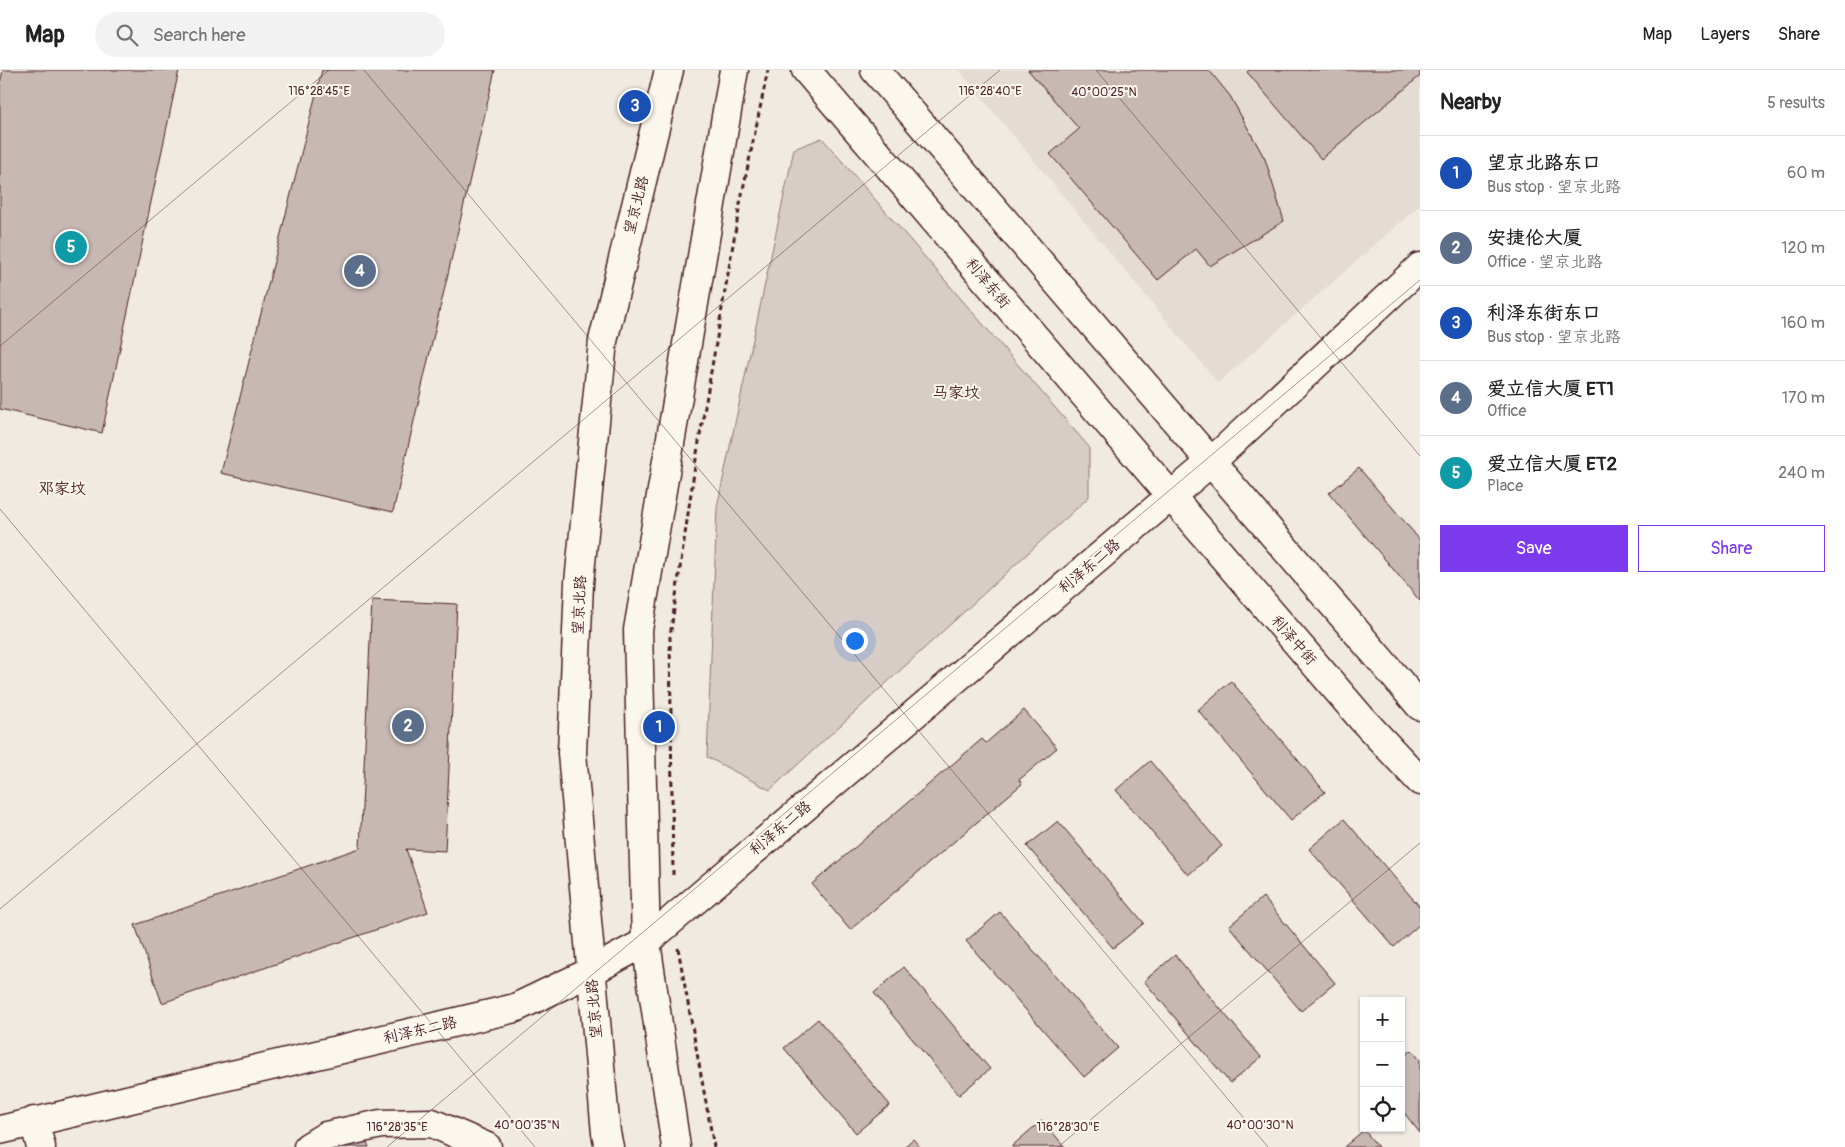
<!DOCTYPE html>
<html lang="en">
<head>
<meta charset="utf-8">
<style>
	:root { --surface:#fff; --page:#f2f2f2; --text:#222; --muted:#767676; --line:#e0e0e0; --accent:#7c3aed }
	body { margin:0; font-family:Pangolin,"LXGW WenKai TC",sans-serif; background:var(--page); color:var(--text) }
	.controls { position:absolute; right:15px; bottom:15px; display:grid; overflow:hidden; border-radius:0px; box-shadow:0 1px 4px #0004 }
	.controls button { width:45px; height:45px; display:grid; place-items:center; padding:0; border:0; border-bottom:1px solid var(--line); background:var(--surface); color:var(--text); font:25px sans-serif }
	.you { position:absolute; left:854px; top:570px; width:18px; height:18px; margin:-12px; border:4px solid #fff; border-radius:50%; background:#1a73e8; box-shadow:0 0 0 8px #1a73e833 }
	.badge { display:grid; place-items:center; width:32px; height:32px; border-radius:50%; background:var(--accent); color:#fff; font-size:16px; font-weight:700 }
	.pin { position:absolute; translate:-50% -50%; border:2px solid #fff; box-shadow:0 1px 5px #0006 }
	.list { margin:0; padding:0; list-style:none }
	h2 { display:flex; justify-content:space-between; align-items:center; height:65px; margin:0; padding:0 20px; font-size:21px }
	h2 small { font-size:16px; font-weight:400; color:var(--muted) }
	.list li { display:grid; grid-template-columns:32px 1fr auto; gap:15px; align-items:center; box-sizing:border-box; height:75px; padding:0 20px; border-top:1px solid var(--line) }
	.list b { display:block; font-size:19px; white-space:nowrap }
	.list p { margin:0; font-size:16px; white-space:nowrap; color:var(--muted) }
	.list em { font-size:16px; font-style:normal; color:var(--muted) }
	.actions { display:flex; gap:10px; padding:15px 20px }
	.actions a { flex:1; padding:11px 0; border:1px solid var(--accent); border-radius:0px; text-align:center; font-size:18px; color:var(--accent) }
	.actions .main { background:var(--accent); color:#fff }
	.icon { flex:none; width:28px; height:28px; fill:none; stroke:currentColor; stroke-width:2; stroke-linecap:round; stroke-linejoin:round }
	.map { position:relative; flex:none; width:1420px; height:1077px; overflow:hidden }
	header { display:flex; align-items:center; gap:30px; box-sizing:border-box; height:70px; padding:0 25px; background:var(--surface); border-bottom:1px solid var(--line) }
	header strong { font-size:24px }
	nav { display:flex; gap:28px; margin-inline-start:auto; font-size:18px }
	.search { width:350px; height:45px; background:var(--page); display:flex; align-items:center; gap:12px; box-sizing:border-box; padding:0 18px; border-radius:28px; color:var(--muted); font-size:19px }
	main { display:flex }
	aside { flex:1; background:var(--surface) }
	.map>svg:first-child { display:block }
	.built { fill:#e4dbd2 }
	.green { fill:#d8ccc6; stroke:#917678 }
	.building { fill:#c8b8b3; stroke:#4a1f2b }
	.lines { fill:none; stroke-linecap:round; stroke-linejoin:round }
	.minor-casing { stroke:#4a1f2b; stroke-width:31 }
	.major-casing { stroke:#4a1f2b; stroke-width:31 }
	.path { stroke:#4a1f2b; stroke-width:3; stroke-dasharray:5 4; stroke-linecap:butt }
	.minor { stroke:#fbf7ec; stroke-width:28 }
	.major { stroke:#fbf7ec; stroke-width:28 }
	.ticks { fill:none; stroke:#4a1f2b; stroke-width:1; stroke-opacity:0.45 }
	.labels { text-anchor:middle; stroke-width:4; stroke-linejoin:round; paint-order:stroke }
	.street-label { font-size:15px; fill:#4a1f2b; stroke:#fbf7ec }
	.neighbourhood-label { font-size:16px; fill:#4a1f2b; stroke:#fbf7ec }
	.ticks-label { font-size:12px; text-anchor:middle; fill:#4a1f2b; stroke:#fbf7ec; stroke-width:4; stroke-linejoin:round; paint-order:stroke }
</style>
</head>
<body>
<header>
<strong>Map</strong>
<div class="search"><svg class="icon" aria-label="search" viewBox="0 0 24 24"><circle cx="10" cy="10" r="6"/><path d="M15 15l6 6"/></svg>Search here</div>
<nav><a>Map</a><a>Layers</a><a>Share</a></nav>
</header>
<main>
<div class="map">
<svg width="1420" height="1077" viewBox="0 0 1420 1077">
	<rect width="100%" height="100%" fill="#f0eae0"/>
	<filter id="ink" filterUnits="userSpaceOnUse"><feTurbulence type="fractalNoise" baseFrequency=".02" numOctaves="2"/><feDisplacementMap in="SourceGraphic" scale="10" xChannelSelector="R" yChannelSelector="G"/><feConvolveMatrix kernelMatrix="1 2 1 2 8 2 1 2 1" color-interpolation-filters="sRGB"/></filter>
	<g filter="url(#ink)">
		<!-- built -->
		<path class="built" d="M959 0H1420V135L1218 313Z"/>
		<!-- green -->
		<path class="green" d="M822 68 1089 377V427L770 720 707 687 717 437 794 79Z"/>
		<!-- building -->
		<path class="building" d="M3 0H179L102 363 0 339V14Z
			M322 0H495L393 442 221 403Z
			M1028 0H1209L1230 26 1265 89 1284 151 1210 196 1196 179 1158 210 1050 84 1079 59Z
			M1249 0H1420V6L1321 89 1247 2Z
			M1359 398 1420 470V531L1329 423Z
			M372 530 457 534 445 781 406 779 428 842 162 933 135 855 360 778Z
			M1231 611 1325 722 1291 750 1198 640Z
			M1024 640 1057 678 1019 710 1022 714 850 860 812 814 982 669 986 673Z
			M1150 691 1222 776 1188 805 1116 720Z
			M1344 749 1420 837V854L1394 877 1309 779Z
			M1058 751 1144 853 1113 878 1027 776Z
			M1263 827 1335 913 1301 941 1229 856Z
			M1000 842 1118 978 1084 1007 966 871Z
			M1175 885 1261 987 1230 1013 1144 911Z
			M904 897 990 999 959 1025 874 923Z
			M818 949 890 1035 856 1063 784 978Z
			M1412 980 1420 990V1063L1401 1039V989Z
			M1042 1050 1065 1077H1012V1076Z
			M1364 1060 1378 1077H1344Z
			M363 1064 369 1077H339Z
			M913 1069 920 1077H904Z"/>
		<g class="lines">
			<!-- minor casing -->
			<g class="minor-casing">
				<path id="minor" d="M806 0 1362 649 1420 711
					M875 0 1420 636
					M34 1051 41 1077
					M0 1060 515 938 590 902 646 872 1211 392 1420 197
					M308 1077 326 1066 381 1054 432 1053 487 1077"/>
			</g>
			<!-- major casing -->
			<g class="major-casing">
				<path id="major" d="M609 1077 606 1063 572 683 579 513 603 271 669 0
					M676 1077 646 872 638 560 734 0"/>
			</g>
			<!-- path -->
			<path class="path" d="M673 805 670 567 696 389 740 134 768 0
				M678 878 714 1077"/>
			<!-- minor -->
			<use href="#minor" class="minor"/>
			<!-- major -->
			<use href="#major" class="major"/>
		</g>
	</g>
	<!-- ticks -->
	<path class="ticks" d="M364 0 1268 1077M1096 0 1420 386M0 276 329 0M0 439 535 1077M0 839 1000 0M387 1077 1420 210M1058 1077 1420 773"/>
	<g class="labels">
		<!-- street labels -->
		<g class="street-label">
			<text transform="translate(636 135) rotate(-76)" y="5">望京北路</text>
			<text transform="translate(988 213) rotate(50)" y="5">利泽东街</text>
			<text transform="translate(1089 496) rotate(-40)" y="5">利泽东二路</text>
			<text transform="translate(579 535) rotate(-87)" y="5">望京北路</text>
			<text transform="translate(1294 570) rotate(49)" y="5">利泽中街</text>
			<text transform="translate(780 758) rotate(-40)" y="5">利泽东二路</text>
			<text transform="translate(594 939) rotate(-95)" y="5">望京北路</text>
			<text transform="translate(420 960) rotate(-13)" y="5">利泽东二路</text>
		</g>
		<!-- neighbourhood labels -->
		<g class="neighbourhood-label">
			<text x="956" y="328">马家坟</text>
			<text x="62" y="424">邓家坟</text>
		</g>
	</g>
	<g class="ticks-label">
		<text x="319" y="25">116°28'45"E</text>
		<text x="990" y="25">116°28'40"E</text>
		<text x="1104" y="26">40°00'25"N</text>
		<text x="527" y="1059">40°00'35"N</text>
		<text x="1260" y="1059">40°00'30"N</text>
		<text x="397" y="1061">116°28'35"E</text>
		<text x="1068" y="1061">116°28'30"E</text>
	</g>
</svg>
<div class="controls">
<button>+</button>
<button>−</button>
<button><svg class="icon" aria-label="locate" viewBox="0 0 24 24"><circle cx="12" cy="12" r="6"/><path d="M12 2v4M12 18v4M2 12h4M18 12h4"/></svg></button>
</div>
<div class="you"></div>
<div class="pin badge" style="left:659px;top:657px;background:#1a4fb4">1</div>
<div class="pin badge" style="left:408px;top:656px;background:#5c6f8a">2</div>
<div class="pin badge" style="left:635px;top:36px;background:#1a4fb4">3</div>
<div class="pin badge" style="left:360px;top:201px;background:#5c6f8a">4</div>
<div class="pin badge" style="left:71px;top:177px;background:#0f9aa8">5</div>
</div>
<aside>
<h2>Nearby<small>5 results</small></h2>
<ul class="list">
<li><span class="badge" style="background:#1a4fb4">1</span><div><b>望京北路东口</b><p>Bus stop · 望京北路</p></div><em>60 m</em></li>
<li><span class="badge" style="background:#5c6f8a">2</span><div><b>安捷伦大厦</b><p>Office · 望京北路</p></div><em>120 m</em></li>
<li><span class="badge" style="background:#1a4fb4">3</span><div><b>利泽东街东口</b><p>Bus stop · 望京北路</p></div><em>160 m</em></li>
<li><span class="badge" style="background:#5c6f8a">4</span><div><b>爱立信大厦 ET1</b><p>Office</p></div><em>170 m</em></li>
<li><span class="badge" style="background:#0f9aa8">5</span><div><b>爱立信大厦 ET2</b><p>Place</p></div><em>240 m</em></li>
</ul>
<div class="actions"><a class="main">Save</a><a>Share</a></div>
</aside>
</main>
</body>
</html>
